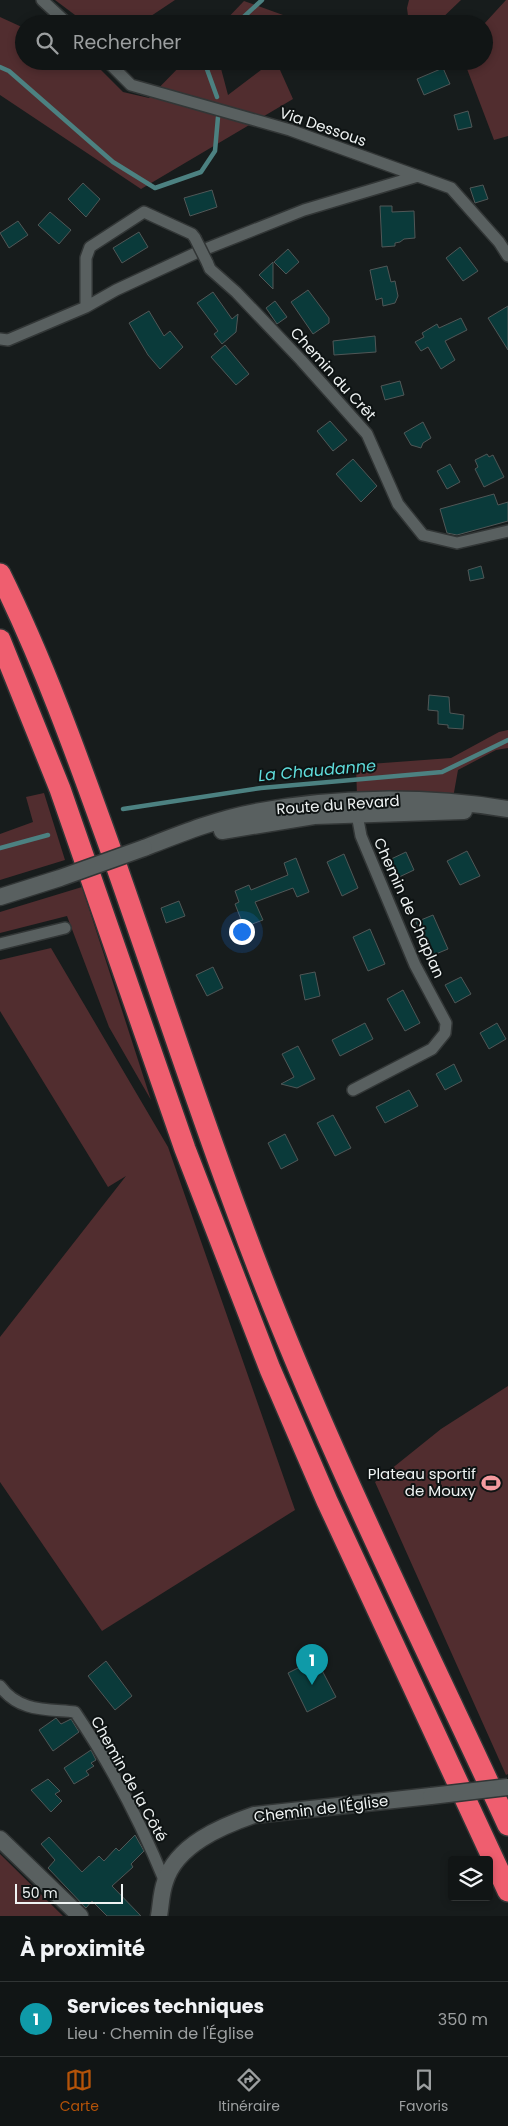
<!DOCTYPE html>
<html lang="fr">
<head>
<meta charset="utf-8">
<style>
	:root { --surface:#111515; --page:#1e2222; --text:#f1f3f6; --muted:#9c9fa0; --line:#303434; --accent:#b45309 }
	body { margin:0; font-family:Poppins,sans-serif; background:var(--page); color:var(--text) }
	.controls { position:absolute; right:15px; bottom:15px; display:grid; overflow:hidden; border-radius:5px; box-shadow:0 2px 8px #0003 }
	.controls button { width:45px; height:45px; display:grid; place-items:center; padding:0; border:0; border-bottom:1px solid var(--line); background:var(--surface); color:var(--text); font:25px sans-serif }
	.scale { position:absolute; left:15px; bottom:12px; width:108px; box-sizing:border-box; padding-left:5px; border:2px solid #eff3f3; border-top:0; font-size:14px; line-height:18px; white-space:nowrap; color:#eff3f3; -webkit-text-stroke:4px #0e1313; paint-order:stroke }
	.you { position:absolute; left:241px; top:931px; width:18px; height:18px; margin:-12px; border:4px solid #fff; border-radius:50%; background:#1a73e8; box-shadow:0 0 0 8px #1a73e833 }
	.badge { display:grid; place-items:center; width:32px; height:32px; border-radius:50%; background:var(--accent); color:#fff; font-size:16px; font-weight:700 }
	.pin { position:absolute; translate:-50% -41px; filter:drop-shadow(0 1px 2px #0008) }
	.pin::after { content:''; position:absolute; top:26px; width:18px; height:15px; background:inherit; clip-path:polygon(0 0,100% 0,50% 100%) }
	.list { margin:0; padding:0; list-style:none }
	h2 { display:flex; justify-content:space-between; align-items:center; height:65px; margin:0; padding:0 20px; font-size:21px }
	h2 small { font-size:16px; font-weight:400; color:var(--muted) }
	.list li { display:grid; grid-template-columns:32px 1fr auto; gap:15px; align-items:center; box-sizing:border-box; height:75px; padding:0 20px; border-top:1px solid var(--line) }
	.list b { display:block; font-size:19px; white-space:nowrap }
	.list p { margin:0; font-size:16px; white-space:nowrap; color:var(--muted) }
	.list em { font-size:16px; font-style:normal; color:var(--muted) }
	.icon { flex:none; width:28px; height:28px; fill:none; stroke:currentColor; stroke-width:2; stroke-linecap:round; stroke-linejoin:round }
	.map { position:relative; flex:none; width:508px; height:1916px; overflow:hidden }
	.search { position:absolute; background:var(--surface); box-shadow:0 2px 8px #0003; left:15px; right:15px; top:15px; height:55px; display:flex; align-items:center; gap:12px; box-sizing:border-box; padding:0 18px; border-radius:28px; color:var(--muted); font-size:19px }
	.sheet { height:140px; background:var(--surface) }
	nav { display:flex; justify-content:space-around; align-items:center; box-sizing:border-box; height:70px; border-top:1px solid var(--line); background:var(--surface); font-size:14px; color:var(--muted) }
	nav a { display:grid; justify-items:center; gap:2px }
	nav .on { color:var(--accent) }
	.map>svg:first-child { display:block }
	.green { fill:#512d2f }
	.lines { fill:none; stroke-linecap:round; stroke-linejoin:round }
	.stream { stroke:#4c8181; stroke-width:4.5 }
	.building { fill:#0a3a3a; stroke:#505757 }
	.street-casing { stroke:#323636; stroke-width:14 }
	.secondary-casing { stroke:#323636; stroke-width:19 }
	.highway-casing { stroke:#323636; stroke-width:24 }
	.street { stroke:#596060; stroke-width:11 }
	.secondary { stroke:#596060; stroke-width:16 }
	.highway { stroke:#ef5e6f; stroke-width:21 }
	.street-bridge-casing { stroke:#323636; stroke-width:14; stroke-linecap:butt }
	.secondary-bridge-casing { stroke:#323636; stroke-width:19; stroke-linecap:butt }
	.street-bridge { stroke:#596060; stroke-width:11 }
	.secondary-bridge { stroke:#596060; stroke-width:16 }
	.labels { text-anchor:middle; stroke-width:4; stroke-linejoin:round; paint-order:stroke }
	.street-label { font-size:15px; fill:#eff3f3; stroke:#0e1313 }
	.poi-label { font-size:15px; fill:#eff3f3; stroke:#0e1313; text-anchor:end }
	.water-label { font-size:16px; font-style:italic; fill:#5fdddc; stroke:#0e1313 }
</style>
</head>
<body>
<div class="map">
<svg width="508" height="1916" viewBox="0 0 508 1916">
	<rect width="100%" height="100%" fill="#171c1c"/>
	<!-- green -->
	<path class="green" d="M55 0H175L139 24H87Z
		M409 0H461L436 24H409L407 8Z
		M506 0H508V136L494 140 464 61H484V24Z
		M244 1 283 15 268 24H222Z
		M0 17 24 28V61H92L123 92 149 98 185 61H219L228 95 273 61H276L293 99 141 189 0 95Z
		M508 730V748L496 750 458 770 453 798 357 796 356 765 451 758 499 732Z
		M44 793 65 860 0 880V834L33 822 26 797Z
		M82 887 151 1100 109 1027 67 916 0 933V912Z
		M51 948 168 1147 295 1510 102 1631 0 1482V1337L126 1176 108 1187 0 1011V960Z
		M508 1386V1774L506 1775 375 1482 441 1429Z
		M0 1854 63 1916H0Z"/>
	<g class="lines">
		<!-- stream -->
		<path class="stream" d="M236 24 262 0
			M204 61 217 97
			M0 67 9 71 113 162 155 188 201 172 215 151 218 117
			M123 809 261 788 442 772 508 740
			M0 848 48 835"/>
	</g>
	<!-- building -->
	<path class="building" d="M443 68 450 84 424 95 417 79Z
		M468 111 472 127 458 130 454 115Z
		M83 183 100 199 86 217 68 199Z
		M483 185 488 199 475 203 470 188Z
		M212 190 217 207 190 216 184 198Z
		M380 206H392V212L414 211 415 238 404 239 400 242 395 243V246L382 247Z
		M50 212 71 230 59 244 38 225Z
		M18 221 28 235 9 248 0 233Z
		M139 232 148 247 122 263 113 248Z
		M460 247 478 271 463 281 446 258Z
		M288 249 299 262 286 274 274 262Z
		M273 262V289L259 275Z
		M387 266 391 282 395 281 398 296 395 303 383 306 382 298 376 300 370 270Z
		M308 290 329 318V323L313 334 291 302Z
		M213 292 232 319 238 314 236 332 222 344 214 334 218 331 197 303Z
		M275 301 287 317 277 324 266 308Z
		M508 306V350L488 318Z
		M149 311 164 336 170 331 183 347 160 369 148 355 129 323Z
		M461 318 467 330 445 341 455 360 441 369 428 347 421 351 415 342 424 337 422 333 437 324 439 328Z
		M375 336 376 352 334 355 333 341Z
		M225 345 249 374 236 385 211 357Z
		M400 381 404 395 385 400 381 386Z
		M330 421 347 440 333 451 317 431Z
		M423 422 431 438 423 443 421 448 411 445 404 433Z
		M487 454 489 457 493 455 504 477 484 487 475 469 478 467 475 460Z
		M353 459 377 486 361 502 336 474Z
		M450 464 460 482 447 489 437 471Z
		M494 494 498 505 508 502V521L457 535 447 533 440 509Z
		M481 566 484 578 470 581 468 570Z
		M429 695 449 697 450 713 464 715 463 729 448 728V725L438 724V711L428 710Z
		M467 851 480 876 460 885 447 861Z
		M406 852 414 870 397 878 389 860Z
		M344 854 358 888 342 896 327 862Z
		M296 858 309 892 297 897 293 888 255 902 263 920 244 927 235 904 239 902 235 891 249 885 251 890 288 875 284 863Z
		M179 901 185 916 166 923 161 908Z
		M433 915 448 949 431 956 416 922Z
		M370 929 385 964 368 971 353 937Z
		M213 967 223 988 207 996 196 975Z
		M315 972 320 996 305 1000 300 975Z
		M461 977 471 994 455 1003 445 985Z
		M403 990 420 1023 405 1031 387 999Z
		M365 1023 373 1039 340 1056 332 1040Z
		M497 1023 506 1039 489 1049 480 1033Z
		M298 1046 315 1079 297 1088 281 1084 294 1077 282 1054Z
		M454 1064 462 1081 445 1090 436 1074Z
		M409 1090 418 1106 385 1123 376 1107Z
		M333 1115 351 1148 335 1156 317 1123Z
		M285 1134 298 1160 281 1169 268 1143Z
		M316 1659 336 1697 307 1712 288 1673Z
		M106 1661 132 1696 115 1710 88 1676Z
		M56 1718 61 1724 71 1719 79 1732 53 1751 39 1730Z
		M91 1750 96 1760 91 1763 94 1766 86 1771 89 1775 74 1784 64 1768Z
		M48 1779 60 1791 55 1794 62 1801 51 1812 31 1790Z
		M135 1835 144 1851 131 1864 133 1867 112 1886 141 1916H107L92 1901 86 1908 48 1868 55 1860 41 1844 49 1837 82 1872 99 1856 104 1861 116 1848 119 1851Z"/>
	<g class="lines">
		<!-- street casing -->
		<g class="street-casing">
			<path id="street" d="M42 0 68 24
				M107 61 131 85 290 130 451 188 499 242 508 256
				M207 262 210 269 236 292 301 360 367 434 398 504 423 535 457 543 508 531
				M86 307 116 290 198 252 304 210 418 176
				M0 339 8 340 86 307V258L90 247 144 212 192 234 195 238
				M0 944 65 928
				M353 1090 432 1049 445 1033 446 1023 415 965 361 836 356 809
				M0 1686C19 1712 46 1709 75 1712 111 1765 141 1823 165 1882"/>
		</g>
		<!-- secondary casing -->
		<g class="secondary-casing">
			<path id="secondary" d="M222 831 314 816 464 811
				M144 848C180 834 217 819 255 812 336 796 428 796 508 809
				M0 897 60 878
				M0 1839 80 1916
				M159 1916C161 1905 161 1893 165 1882 176 1845 222 1826 254 1815L431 1796"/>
		</g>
		<!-- highway casing -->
		<g class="highway-casing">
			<path id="highway" d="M0 574C43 661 76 753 109 845 153 969 193 1094 239 1217 315 1425 415 1624 508 1825
				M0 640 60 789 185 1149 270 1369 327 1501 508 1891"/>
		</g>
		<!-- street -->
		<use href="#street" class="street"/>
		<!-- secondary -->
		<use href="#secondary" class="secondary"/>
		<!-- highway -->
		<use href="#highway" class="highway"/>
		<!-- street-bridge casing -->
		<g class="street-bridge-casing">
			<path id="street-bridge" d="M195 238 207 262"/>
		</g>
		<!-- secondary-bridge casing -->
		<g class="secondary-bridge-casing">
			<path id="secondary-bridge" d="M60 878 144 848
				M431 1796 508 1787"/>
		</g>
		<!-- street-bridge -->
		<use href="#street-bridge" class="street-bridge"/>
		<!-- secondary-bridge -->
		<use href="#secondary-bridge" class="secondary-bridge"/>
	</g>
	<!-- icons -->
	<defs>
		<g id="stadium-bare" transform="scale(1.5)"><path d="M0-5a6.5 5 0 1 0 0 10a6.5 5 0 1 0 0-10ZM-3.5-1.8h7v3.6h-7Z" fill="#f49b9f" stroke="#0e1313" stroke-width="2.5" paint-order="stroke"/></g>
	</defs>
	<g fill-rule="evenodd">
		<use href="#stadium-bare" x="491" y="1483"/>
	</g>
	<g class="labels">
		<!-- street labels -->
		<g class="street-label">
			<text transform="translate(323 127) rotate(19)" y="5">Via Dessous</text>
			<text transform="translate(333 374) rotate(48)" y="5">Chemin du Crêt</text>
			<text transform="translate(338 805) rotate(-4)" y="5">Route du Revard</text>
			<text transform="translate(409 908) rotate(66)" y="5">Chemin de Chaplan</text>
			<text transform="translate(129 1779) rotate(61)" y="5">Chemin de la Côté</text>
			<text transform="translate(321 1809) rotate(-7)" y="5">Chemin de l'Église</text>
		</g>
		<!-- poi labels -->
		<g class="poi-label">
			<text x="476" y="1479">Plateau sportif<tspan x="476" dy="17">de Mouxy</tspan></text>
		</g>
		<!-- water labels -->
		<g class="water-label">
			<text transform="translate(317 770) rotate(-5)" y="6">La Chaudanne</text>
		</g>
	</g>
</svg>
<div class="controls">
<button><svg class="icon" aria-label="layers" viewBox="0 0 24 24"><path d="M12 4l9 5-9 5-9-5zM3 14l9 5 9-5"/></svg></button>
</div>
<div class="scale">50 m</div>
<div class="you"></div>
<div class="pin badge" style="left:312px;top:1685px;background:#0f9aa8">1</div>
<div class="search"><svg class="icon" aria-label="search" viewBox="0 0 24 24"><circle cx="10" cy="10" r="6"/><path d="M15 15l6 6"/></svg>Rechercher</div>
</div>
<section class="sheet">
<h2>À proximité<small></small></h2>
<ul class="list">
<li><span class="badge" style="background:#0f9aa8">1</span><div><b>Services techniques</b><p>Lieu · Chemin de l'Église</p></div><em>350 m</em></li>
</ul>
</section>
<nav>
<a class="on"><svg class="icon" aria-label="map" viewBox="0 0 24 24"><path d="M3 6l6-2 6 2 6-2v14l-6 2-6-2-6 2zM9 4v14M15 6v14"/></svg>Carte</a>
<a><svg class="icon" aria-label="directions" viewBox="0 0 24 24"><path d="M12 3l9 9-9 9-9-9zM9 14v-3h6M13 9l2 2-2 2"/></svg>Itinéraire</a>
<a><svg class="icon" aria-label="saved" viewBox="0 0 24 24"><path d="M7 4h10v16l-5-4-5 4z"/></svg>Favoris</a>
</nav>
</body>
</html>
